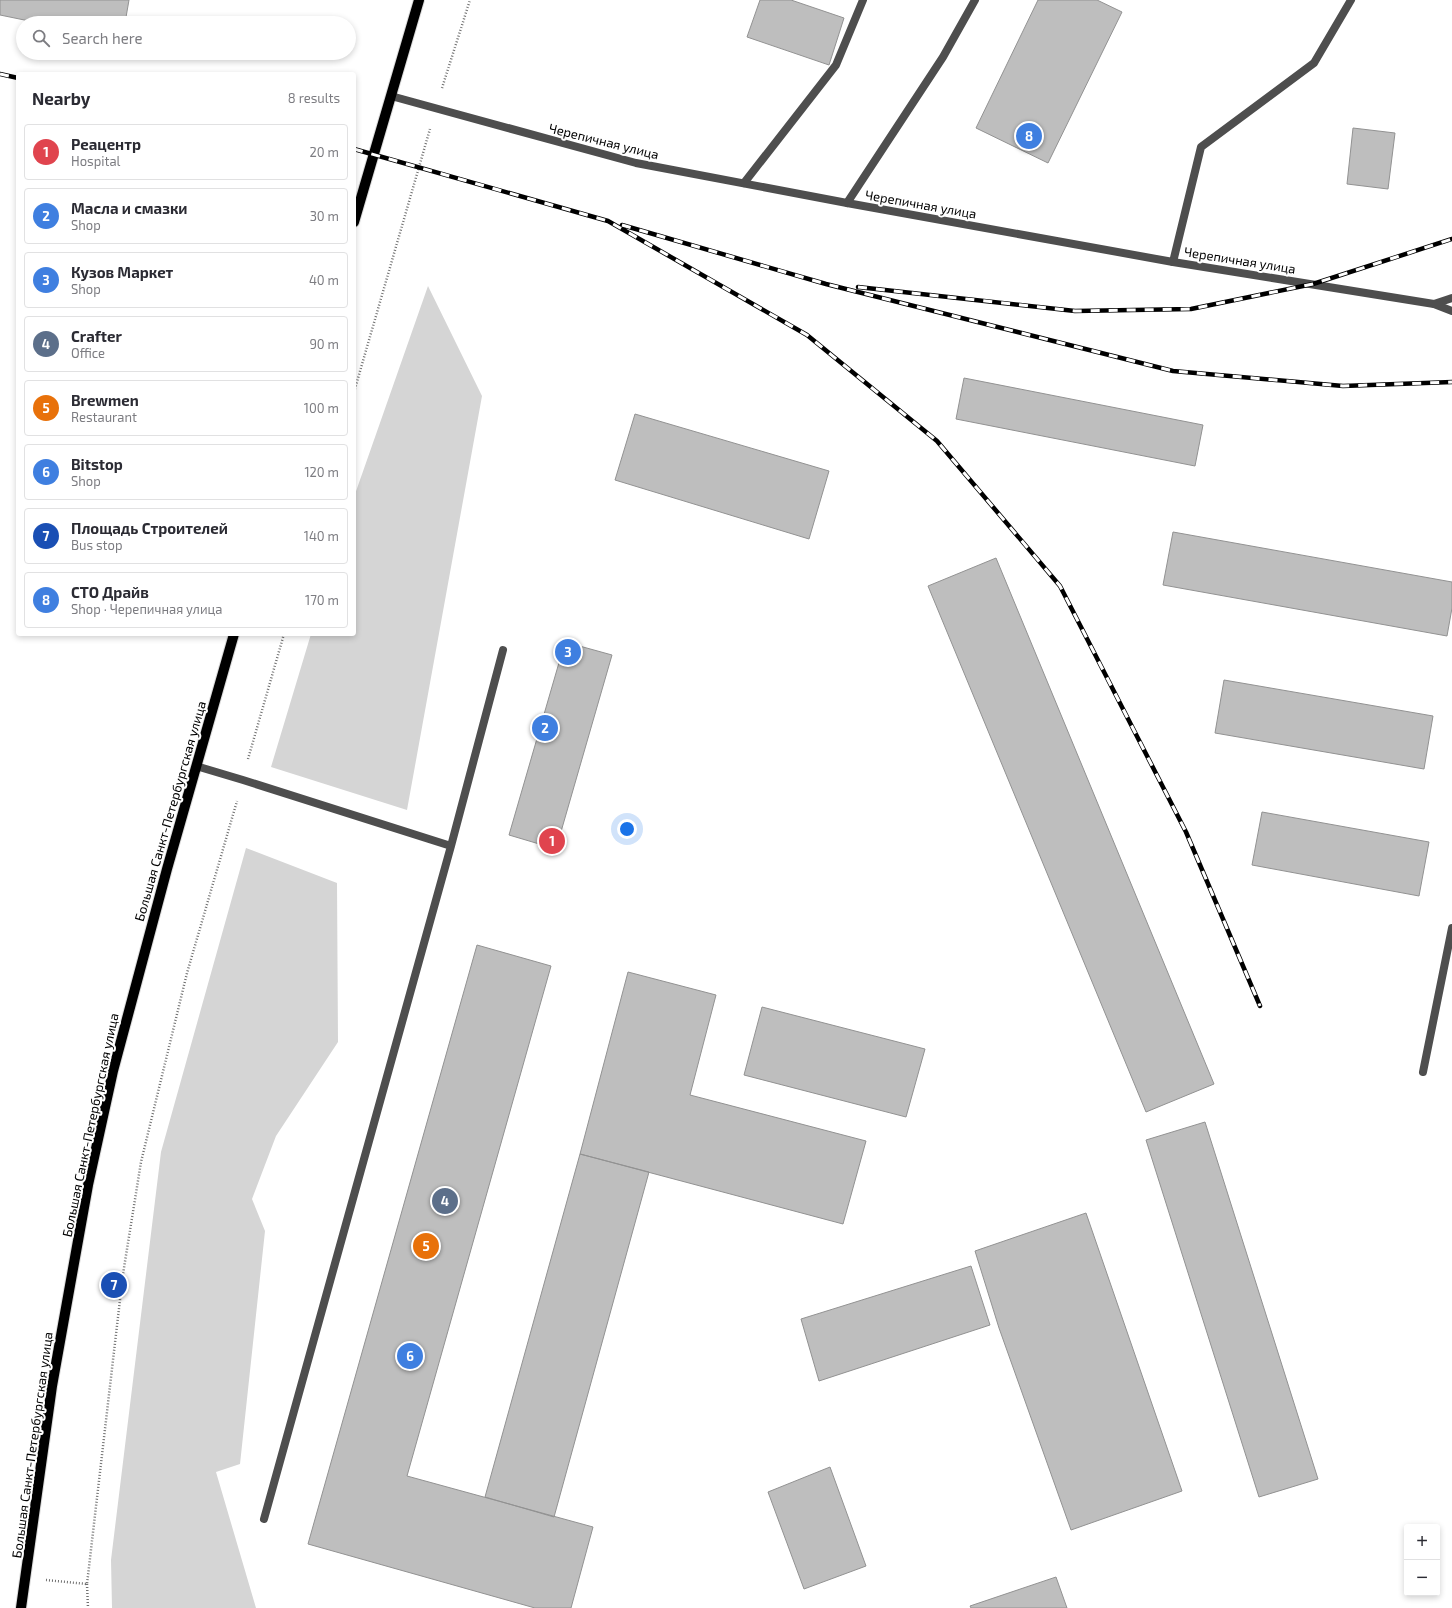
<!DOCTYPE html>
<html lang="en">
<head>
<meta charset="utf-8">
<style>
	:root { --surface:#fff; --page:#f7f7f7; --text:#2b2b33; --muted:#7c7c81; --line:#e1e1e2; --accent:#000 }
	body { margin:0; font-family:"Exo 2",sans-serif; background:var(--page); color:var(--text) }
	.controls { position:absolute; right:12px; bottom:12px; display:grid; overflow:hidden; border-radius:4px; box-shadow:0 2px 6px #0003 }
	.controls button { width:36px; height:36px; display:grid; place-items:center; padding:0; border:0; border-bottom:1px solid var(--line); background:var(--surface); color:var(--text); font:20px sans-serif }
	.you { position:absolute; left:627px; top:829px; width:14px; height:14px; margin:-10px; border:3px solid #fff; border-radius:50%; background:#1a73e8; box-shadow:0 0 0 6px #1a73e833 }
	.badge { display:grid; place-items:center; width:26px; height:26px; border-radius:50%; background:var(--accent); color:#fff; font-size:13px; font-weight:700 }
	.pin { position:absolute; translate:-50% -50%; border:2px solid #fff; box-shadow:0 1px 4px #0006 }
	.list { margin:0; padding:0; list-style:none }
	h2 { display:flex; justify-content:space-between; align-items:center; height:52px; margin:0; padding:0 16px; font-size:17px }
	h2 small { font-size:13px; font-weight:400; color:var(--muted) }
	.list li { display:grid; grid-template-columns:26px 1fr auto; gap:12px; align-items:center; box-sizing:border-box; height:56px; margin:0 8px 8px; padding:0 8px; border:1px solid var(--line); border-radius:4px }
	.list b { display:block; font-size:15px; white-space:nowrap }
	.list p { margin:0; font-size:13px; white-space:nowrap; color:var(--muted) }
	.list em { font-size:13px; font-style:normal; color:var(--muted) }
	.icon { flex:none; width:22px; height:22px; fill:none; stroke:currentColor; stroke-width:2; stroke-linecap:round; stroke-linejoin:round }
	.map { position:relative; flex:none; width:1452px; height:1608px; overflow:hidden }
	.search { position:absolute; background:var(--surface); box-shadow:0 2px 6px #0003; left:16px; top:16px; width:340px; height:44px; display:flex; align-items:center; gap:10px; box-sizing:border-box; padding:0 14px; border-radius:22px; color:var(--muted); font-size:15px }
	.panel { position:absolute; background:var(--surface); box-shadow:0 2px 6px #0003; left:16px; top:72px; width:340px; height:564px; border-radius:4px }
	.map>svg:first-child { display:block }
	.green { fill:#d5d5d5 }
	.building { fill:#bebebe; stroke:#929292 }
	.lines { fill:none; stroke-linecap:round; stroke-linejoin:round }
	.primary-casing { stroke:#dbdbdb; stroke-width:12 }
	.path { stroke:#707070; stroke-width:2.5; stroke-dasharray:1 2; stroke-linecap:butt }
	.lane { stroke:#4e4e4e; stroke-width:8 }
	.street { stroke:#4e4e4e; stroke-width:8 }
	.primary { stroke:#000; stroke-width:10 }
	.rail-casing { stroke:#000; stroke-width:4.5 }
	.rail { stroke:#fff; stroke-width:3; stroke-dasharray:9; stroke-linecap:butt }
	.labels { text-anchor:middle; stroke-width:4; stroke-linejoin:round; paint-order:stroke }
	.street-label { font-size:13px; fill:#000; stroke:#fff }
</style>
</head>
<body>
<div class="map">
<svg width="1452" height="1608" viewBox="0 0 1452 1608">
	<rect width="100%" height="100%" fill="#fff"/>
	<!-- green -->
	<path class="green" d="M428 286 482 396 407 810 271 767 311 634H354V497Z
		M246 848 337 883 338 1042 276 1136 252 1199 265 1231 240 1464 216 1472 256 1608H112L111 1560 161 1152Z"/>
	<!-- building -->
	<path class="building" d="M0 0H129L125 23H39L0 15Z
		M760 0H791L844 18 829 65 747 37Z
		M1038 0H1097L1122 12 1048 163 976 128Z
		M1353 128 1395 133 1388 189 1347 184Z
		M964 378 1203 425 1195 466 956 419Z
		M635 414 829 471 809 539 615 480Z
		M1173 532 1452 582V608L1447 636 1163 585Z
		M996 558 1214 1084 1146 1112 928 586Z
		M565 642 612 655 556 849 509 835Z
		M1224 680 1433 716 1424 769 1215 733Z
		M1262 812 1429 842 1419 896 1252 865Z
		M477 945 551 966 407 1476 593 1527 571 1608H535L308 1544Z
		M628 972 716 995 690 1095 866 1141 843 1224 580 1154Z
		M762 1007 925 1049 906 1117 744 1075Z
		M1205 1122 1318 1479 1259 1497 1146 1140Z
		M580 1154 649 1172 554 1517 485 1497Z
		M1086 1213 1182 1491 1071 1530 999 1328 975 1251Z
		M971 1266 990 1325 819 1381 801 1319Z
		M830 1467 866 1566 804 1589 768 1492Z
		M1056 1577 1067 1608H971L970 1606Z"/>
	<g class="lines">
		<!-- primary casing -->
		<g class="primary-casing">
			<path id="primary" d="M354 222 419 0
				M21 1608 52 1386 88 1185 113 1071 167 869 234 634"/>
		</g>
		<!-- path -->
		<path class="path" d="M442 88 470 0
			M354 392 430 129
			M248 759 284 634
			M46 1580 87 1584 123 1274 141 1162 187 973 237 801
			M87 1584 88 1608"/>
		<!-- lane -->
		<path class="lane" d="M744 183 836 65 863 0
			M847 203 943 57 975 0
			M1173 262 1201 147 1314 63 1351 0
			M1434 304 1452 298
			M196 766 243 780 451 846
			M1423 1072 1452 928
			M264 1519 451 846 503 650"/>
		<!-- street -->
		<path class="street" d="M391 96 636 163 847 203 1173 262 1434 304 1452 311"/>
		<!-- primary -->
		<use href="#primary" class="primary"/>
		<!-- rail casing -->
		<g class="rail-casing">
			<path id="rail" d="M0 74 18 78
				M354 149 608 221 807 335 937 441 1060 586 1186 832 1260 1006
				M622 225 826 284 1173 371 1343 386 1452 382
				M858 287 1075 311 1191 309 1313 284 1452 239"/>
		</g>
		<!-- rail -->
		<use href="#rail" class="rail"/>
	</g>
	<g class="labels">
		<!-- street labels -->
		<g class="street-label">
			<text transform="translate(604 141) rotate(14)" y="5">Черепичная улица</text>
			<text transform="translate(921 204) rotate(10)" y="5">Черепичная улица</text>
			<text transform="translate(1240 260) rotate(9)" y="5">Черепичная улица</text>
			<text transform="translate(170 811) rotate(-74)" y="5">Большая Санкт-Петербургская улица</text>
			<text transform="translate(90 1125) rotate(-78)" y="5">Большая Санкт-Петербургская улица</text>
			<text transform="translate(32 1445) rotate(-82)" y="5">Большая Санкт-Петербургская улица</text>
		</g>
	</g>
</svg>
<div class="controls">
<button>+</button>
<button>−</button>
</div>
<div class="you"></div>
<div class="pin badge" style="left:552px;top:841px;background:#e0444e">1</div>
<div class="pin badge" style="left:545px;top:728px;background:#3f7fe0">2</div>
<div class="pin badge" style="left:568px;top:652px;background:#3f7fe0">3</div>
<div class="pin badge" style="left:445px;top:1201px;background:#5c6f8a">4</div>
<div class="pin badge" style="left:426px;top:1246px;background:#e8710a">5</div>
<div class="pin badge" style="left:410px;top:1356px;background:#3f7fe0">6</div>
<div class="pin badge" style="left:114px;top:1285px;background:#1a4fb4">7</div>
<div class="pin badge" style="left:1029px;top:136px;background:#3f7fe0">8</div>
<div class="search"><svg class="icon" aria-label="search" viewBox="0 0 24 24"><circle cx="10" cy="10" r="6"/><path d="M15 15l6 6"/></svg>Search here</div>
<section class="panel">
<h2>Nearby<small>8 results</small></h2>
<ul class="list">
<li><span class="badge" style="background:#e0444e">1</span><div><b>Реацентр</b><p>Hospital</p></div><em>20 m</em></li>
<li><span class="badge" style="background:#3f7fe0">2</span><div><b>Масла и смазки</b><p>Shop</p></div><em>30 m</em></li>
<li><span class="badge" style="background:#3f7fe0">3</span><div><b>Кузов Маркет</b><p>Shop</p></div><em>40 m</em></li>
<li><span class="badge" style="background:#5c6f8a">4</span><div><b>Crafter</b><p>Office</p></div><em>90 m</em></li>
<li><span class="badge" style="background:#e8710a">5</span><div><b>Brewmen</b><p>Restaurant</p></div><em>100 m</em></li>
<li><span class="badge" style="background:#3f7fe0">6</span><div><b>Bitstop</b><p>Shop</p></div><em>120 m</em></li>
<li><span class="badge" style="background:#1a4fb4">7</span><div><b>Площадь Строителей</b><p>Bus stop</p></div><em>140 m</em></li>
<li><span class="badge" style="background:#3f7fe0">8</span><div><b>СТО Драйв</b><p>Shop · Черепичная улица</p></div><em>170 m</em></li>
</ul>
</section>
</div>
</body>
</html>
